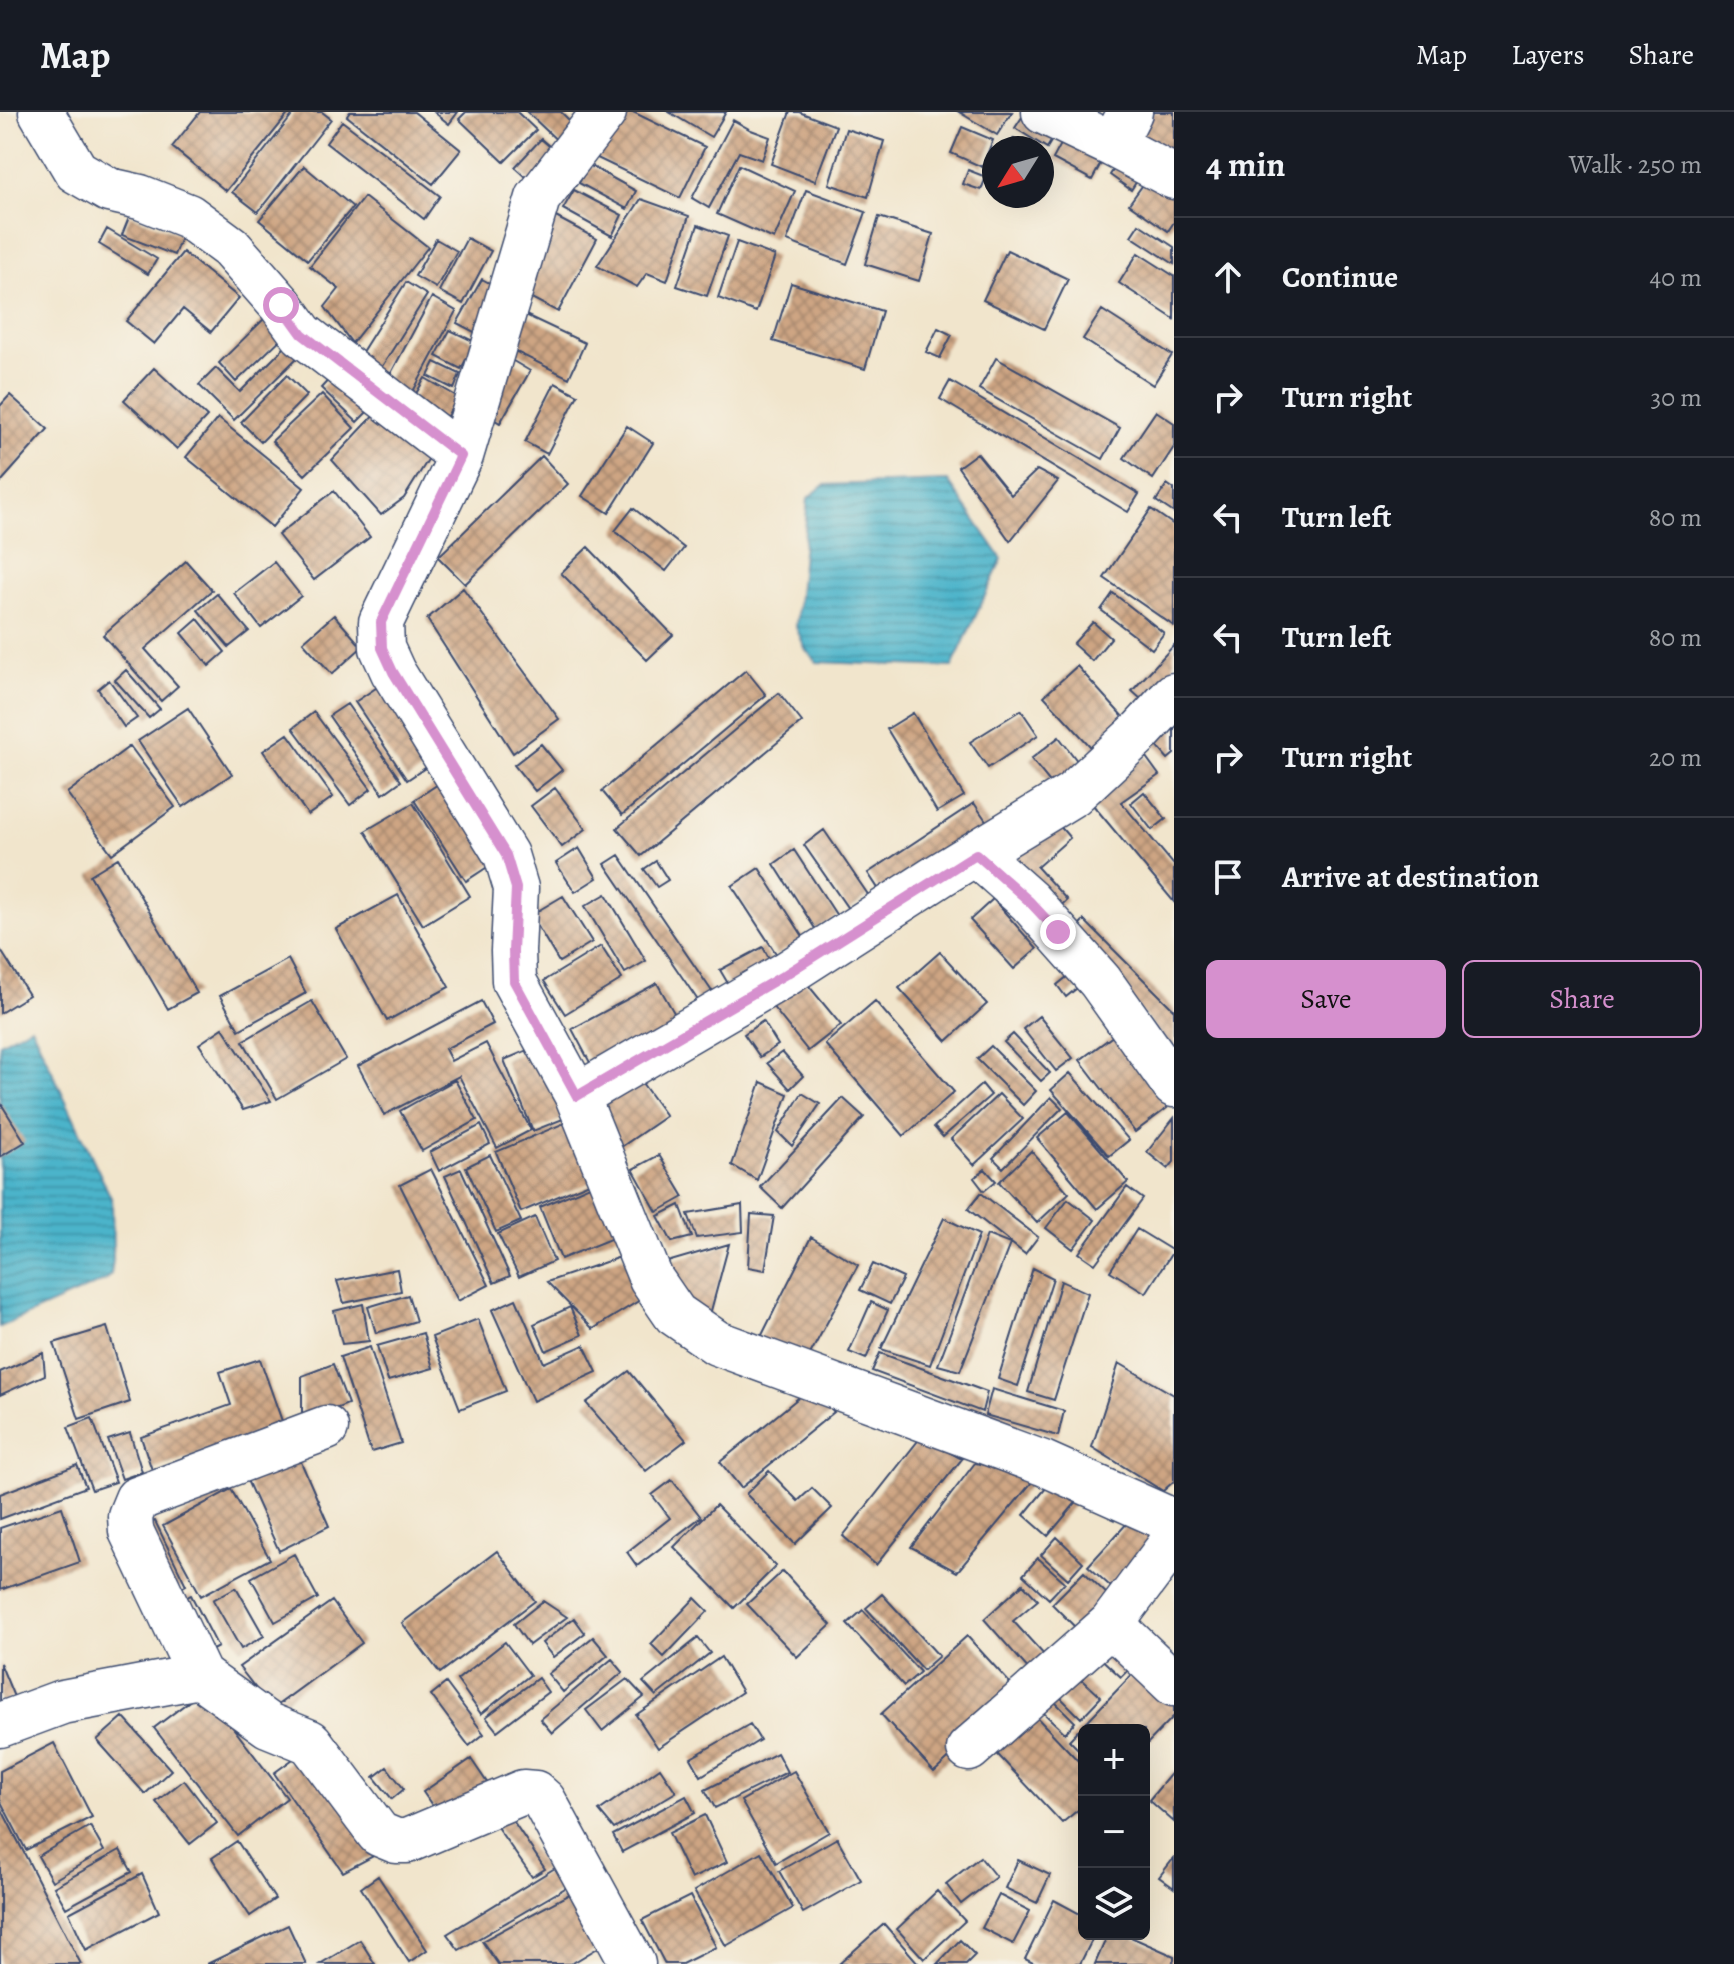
<!DOCTYPE html>
<html lang="en">
<head>
<meta charset="utf-8">
<style>
	:root { --surface:#171b24; --page:#20242c; --text:#f1f3f6; --muted:#9ea1a6; --line:#363941; --accent:#d690ce }
	body { margin:0; font-family:Alegreya,serif; background:var(--page); color:var(--text) }
	.controls { position:absolute; right:24px; bottom:24px; display:grid; overflow:hidden; border-radius:12px; box-shadow:0 8px 32px #0002 }
	.controls button { width:72px; height:72px; display:grid; place-items:center; padding:0; border:0; border-bottom:2px solid var(--line); background:var(--surface); color:var(--text); font:40px sans-serif }
	.compass { position:absolute; left:982px; top:24px; width:72px; height:72px; border-radius:50%; background:var(--surface); box-shadow:0 8px 32px #0002; rotate:233deg }
	.stop { position:absolute; width:24px; height:24px; margin:-18px; border:6px solid #d690ce; border-radius:50%; background:#fff }
	.stop.end { background:#d690ce; border-color:#fff; box-shadow:0 2px 8px #0008 }
	.list { margin:0; padding:0; list-style:none }
	h2 { display:flex; justify-content:space-between; align-items:center; height:104px; margin:0; padding:0 32px; font-size:34px }
	h2 small { font-size:26px; font-weight:400; color:var(--muted) }
	.list li { display:grid; grid-template-columns:52px 1fr auto; gap:24px; align-items:center; box-sizing:border-box; height:120px; padding:0 32px; border-top:2px solid var(--line) }
	.list b { display:block; font-size:30px; white-space:nowrap }
	.list em { font-size:26px; font-style:normal; color:var(--muted) }
	.actions { display:flex; gap:16px; padding:24px 32px }
	.actions a { flex:1; padding:18px 0; border:2px solid var(--accent); border-radius:12px; text-align:center; font-size:28px; color:var(--accent) }
	.actions .main { background:var(--accent); color:#111 }
	.icon { flex:none; width:44px; height:44px; fill:none; stroke:currentColor; stroke-width:2; stroke-linecap:round; stroke-linejoin:round }
	.map { position:relative; flex:none; width:1174px; height:1852px; overflow:hidden }
	header { display:flex; align-items:center; gap:48px; box-sizing:border-box; height:112px; padding:0 40px; background:var(--surface); border-bottom:2px solid var(--line) }
	header strong { font-size:38px }
	nav { display:flex; gap:44px; margin-inline-start:auto; font-size:28px }
	main { display:flex }
	aside { flex:1; background:var(--surface) }
	.map>svg:first-child { display:block }
	.water { fill:url(#water-rules); stroke:#347294; stroke-width:2 }
	.building { fill:url(#building-cross-hatch) }
	.lines { fill:none; stroke-linecap:round; stroke-linejoin:round }
	.minor-casing { stroke:#3b4a6e; stroke-width:47 }
	.minor { stroke:#fff; stroke-width:44 }
	.route { stroke:#d690ce; stroke-width:10 }
</style>
</head>
<body>
<header>
<strong>Map</strong>
<nav><a>Map</a><a>Layers</a><a>Share</a></nav>
</header>
<main>
<div class="map">
<svg width="1174" height="1852" viewBox="0 0 1174 1852">
	<defs>
		<pattern id="water-rules" width="6" height="5" patternUnits="userSpaceOnUse" patternTransform="scale(2)"><rect width="6" height="5" fill="#4cb4ca"/><path d="M0 2.5h6" fill="none" stroke="#3e93a7"/></pattern>
		<pattern id="building-cross-hatch" width="8" height="8" patternUnits="userSpaceOnUse" patternTransform="scale(2)"><rect width="8" height="8" fill="#cea583"/><path d="M0 0l8 8M0 8l8-8" fill="none" stroke="#a6876e"/></pattern>
	</defs>
	<rect width="100%" height="100%" fill="#f7f3e8"/>
	<filter id="ink" filterUnits="userSpaceOnUse"><feTurbulence type="fractalNoise" baseFrequency=".0125" numOctaves="2"/><feDisplacementMap in="SourceGraphic" scale="16" xChannelSelector="R" yChannelSelector="G"/><feConvolveMatrix kernelMatrix="1 2 1 2 8 2 1 2 1" color-interpolation-filters="sRGB"/></filter>
	<filter id="wash" filterUnits="userSpaceOnUse"><feTurbulence type="fractalNoise" baseFrequency=".006" numOctaves="4" result="noise"/><feDisplacementMap in="SourceGraphic" scale="32" xChannelSelector="R" yChannelSelector="G"/><feGaussianBlur stdDeviation="1.8" result="paint"/><feColorMatrix in="noise" values="0 0 0 0 0 0 0 0 0 0 0 0 0 0 0 0 0 1.4 0 .05"/><feComposite in="paint" operator="in"/></filter>
	<g filter="url(#wash)">
		<rect width="100%" height="100%" fill="#f1e5cc"/>
		<!-- water -->
		<path class="water" d="M948 369 1002 447 952 555 817 550 806 538 796 515 808 386 824 373Z
			M31 914 112 1088 113 1148 111 1162 104 1169 0 1215V931Z"/>
		<g id="blocks">
			<!-- building -->
			<path class="building" d="M200 0H290L226 79 172 35Z
				M295 0H322L331 7 258 100 232 80Z
				M350 0H414L461 38 433 72 347 4Z
				M434 0H458L449 12Z
				M466 0H517L536 18 504 50 459 7Z
				M527 0H561L582 21 566 37Z
				M614 0H633L705 35 680 86 593 44Z
				M669 0H726L711 25Z
				M790 0H799L836 14 815 69 771 52Z
				M959 0H1012L997 23Z
				M1153 0H1174V50L1137 31Z
				M1024 2 1056 21 1047 36 1015 16Z
				M733 8 751 18 770 25 762 48 739 40 709 96 692 86Z
				M342 9 440 84 424 107 326 31Z
				M962 15 993 28 982 55 951 41Z
				M846 17 884 29 868 85 829 72Z
				M1068 19 1107 40 1092 68 1053 47Z
				M1014 26 1026 33 1024 36H1008Z
				M541 27 563 46 537 75 515 55Z
				M1119 49 1140 64 1131 78 1110 63Z
				M589 53 636 79 627 97 579 71Z
				M739 53 795 79 774 127 717 102Z
				M304 54 353 95 308 148 259 108Z
				M968 58 986 65 981 78 963 72Z
				M1150 63 1174 80V110L1168 119 1129 92Z
				M574 78 622 103 612 124 563 97Z
				M806 78 866 100 847 152 787 129Z
				M364 85 428 135 352 231 325 195 339 177 310 154Z
				M641 87 689 104 667 169 647 161 637 175 597 154Z
				M130 103 182 123 174 143 122 123Z
				M552 103 597 127 558 200 520 180Z
				M879 105 933 122 919 169 865 152Z
				M1139 112 1174 135V152L1131 124Z
				M698 113 728 124 707 184 677 174Z
				M107 117 157 147 148 162 99 132Z
				M467 126 491 139 463 192 439 179Z
				M436 127 457 139 436 176 415 164Z
				M737 130 775 144 756 200 718 186Z
				M1007 138 1068 167 1044 217 983 188Z
				M183 140 239 186 211 220 183 197 154 232 126 209Z
				M1138 141 1174 164V207L1119 171Z
				M482 167 500 177 476 221 457 211Z
				M406 170 427 183 376 264 355 251Z
				M791 171 882 199 865 257 773 229Z
				M432 185 456 199 408 289 383 276Z
				M515 198 585 231 569 266 500 232Z
				M1102 198 1172 243 1153 273 1083 227Z
				M269 202 287 221 236 270 219 251Z
				M938 216 952 223 940 246 926 240Z
				M450 218 475 230 461 257 436 244Z
				M290 230 302 241 234 308 199 273 216 256 240 280Z
				M503 243 530 259 500 311 473 294Z
				M996 246 1120 316 1103 347 979 277Z
				M435 250 460 262 454 277 428 264Z
				M154 256 207 305 177 337 124 288Z
				M287 263 307 283 261 330 241 310Z
				M333 263 369 298 357 310 321 276Z
				M425 266 458 285 443 311 410 292Z
				M950 269 1139 382 1128 400 940 287Z
				M555 271 578 283 547 342 525 330Z
				M322 282 354 316 305 363 272 329Z
				M10 283 48 317 0 371V294Z
				M380 297 429 346 404 386 381 403 332 348Z
				M1156 299 1174 311V335L1153 367 1124 346Z
				M218 306 304 376 272 415 186 345Z
				M627 314 653 331 609 401 582 384Z
				M977 341 1011 383 1037 358 1058 369 1010 429 958 355Z
				M542 344 568 372 465 472 438 445Z
				M1167 372 1174 377V401L1156 389Z
				M334 379 370 425 314 468 278 423Z
				M633 396 684 436 666 459 615 419Z
				M1151 397 1174 413V514L1104 466Z
				M588 435 673 523 647 548 561 461Z
				M186 449 212 478 145 537 178 574 161 589 103 523Z
				M274 450 301 484 261 516 234 481Z
				M463 476 559 607 513 641 427 507Z
				M1113 481 1164 521 1152 537 1101 498Z
				M217 482 249 519 229 535 198 498Z
				M334 503 362 535 332 562 303 530Z
				M198 507 225 540 209 554 182 521Z
				M1093 510 1111 526 1092 549 1073 532Z
				M1174 533V573L1152 597 1132 579Z
				M1077 554 1134 617 1102 647 1044 584Z
				M126 558 160 597 149 606 115 568Z
				M746 558 766 583 622 703 602 679Z
				M109 568 137 606 124 615 98 577Z
				M385 570 437 648 407 668 355 590Z
				M779 581 802 610 641 744 617 716Z
				M347 592 401 669 383 682 329 604Z
				M188 596 232 662 183 695 138 629Z
				M1021 598 1038 623 988 656 970 630Z
				M314 600 371 677 350 693 293 616Z
				M913 601 964 684 937 700 887 617Z
				M1174 607V642L1168 647 1151 627Z
				M288 622 333 685 308 703 263 639Z
				M1059 625 1084 658 1057 679 1031 647Z
				M541 632 562 658 535 679 514 653Z
				M130 634 175 695 112 742 67 681Z
				M1146 645 1159 663 1121 690 1174 753V790L1093 693 1106 682 1102 676Z
				M443 669 495 750 466 769 414 688Z
				M555 676 586 717 562 735 531 694Z
				M1144 680 1166 707 1152 718 1131 691Z
				M413 691 470 784 423 813 365 719Z
				M974 691 991 716 885 787 868 761Z
				M1051 704 1070 726 1037 755 1067 788 1049 805 999 751Z
				M824 718 869 784 849 798 804 733Z
				M579 736 597 766 575 780 556 751Z
				M794 738 837 804 816 818 774 752Z
				M619 743 713 881 699 890 605 752Z
				M118 746 197 881 168 897 90 763Z
				M656 749 668 768 657 775 644 757Z
				M759 756 804 826 777 843 732 774Z
				M606 782 646 849 625 861 585 794Z
				M398 783 449 875 387 909 336 817Z
				M563 784 592 830 559 850 531 803Z
				M993 787 1037 837 1014 857 970 808Z
				M1084 808 1174 898V939L1073 819Z
				M601 834 622 867 565 902 544 869Z
				M763 835 775 858 733 880 720 858Z
				M0 837 29 883 0 901Z
				M940 840 987 892 947 929 899 876Z
				M288 847 306 881 239 918 220 884Z
				M1078 856 1087 868 1066 885 1057 873Z
				M804 868 841 913 808 939 772 894Z
				M657 871 681 913 595 960 572 917Z
				M312 889 346 947 277 987 243 929Z
				M481 889 493 912 445 937 451 949 486 931 531 1018 497 1036 459 964 384 1003 358 954Z
				M875 889 954 980 904 1024 825 932Z
				M1039 904 1073 946 1056 959 1023 917Z
				M763 909 778 933 760 945 744 922Z
				M223 916 271 989 243 998 199 932Z
				M1013 922 1050 961 1041 969 1004 930Z
				M1113 924 1167 996 1135 1020 1080 948Z
				M544 931 573 1003 533 1019 504 948Z
				M991 934 1036 979 1023 993 977 947Z
				M782 940 803 964 790 977 767 951Z
				M1070 961 1129 1028 1109 1044 1051 978Z
				M637 964 666 1004 621 1035 593 995Z
				M455 968 477 1008 422 1039 400 999Z
				M761 970 788 982 757 1068 732 1053Z
				M982 972 991 983 943 1025 934 1015Z
				M802 981 820 992 792 1034 778 1020Z
				M999 982 1023 1007 974 1053 951 1027Z
				M1051 985 1062 996 1003 1056 993 1046Z
				M843 986 864 1005 782 1096 760 1075Z
				M0 990 25 1030 0 1045Z
				M1068 1000 1128 1070 1097 1097 1037 1026Z
				M581 1004 606 1064 521 1100 496 1040Z
				M1174 1006V1050L1168 1057 1147 1040Z
				M481 1013 490 1032 439 1059 430 1040Z
				M1031 1039 1069 1081 1037 1111 999 1070Z
				M490 1043 521 1109 496 1120 466 1055Z
				M659 1043 684 1085 657 1100 633 1057Z
				M431 1057 489 1173 458 1189 400 1073Z
				M461 1057 510 1164 494 1171 445 1064Z
				M985 1057 996 1069 984 1079 974 1066Z
				M609 1066 630 1119 561 1147 540 1095Z
				M1127 1075 1143 1087 1095 1152 1079 1141Z
				M981 1081 1038 1125 1025 1142 968 1097Z
				M1068 1087 1095 1108 1073 1137 1046 1116Z
				M680 1093 692 1125 672 1130 658 1104Z
				M742 1093 743 1120 697 1126 688 1102Z
				M751 1102 774 1104 765 1158 748 1155Z
				M535 1105 554 1149 519 1165 498 1122Z
				M944 1106 979 1123 930 1253 881 1237Z
				M1137 1117 1173 1139 1146 1181 1110 1159Z
				M987 1123 1010 1132 960 1259 938 1253Z
				M811 1125 858 1153 807 1248 760 1227Z
				M729 1132 708 1210 657 1153Z
				M623 1144 653 1180 593 1217 547 1170Z
				M873 1152 903 1166 890 1192 860 1178Z
				M1033 1156 1053 1166 1018 1274 998 1267Z
				M397 1157 401 1179 344 1191 337 1169Z
				M1061 1169 1088 1181 1054 1288 1028 1280Z
				M408 1183 416 1209 376 1221 368 1195Z
				M516 1187 544 1251 584 1233 597 1260 533 1289 492 1198Z
				M871 1190 888 1198 866 1247 849 1240Z
				M363 1192 369 1229 342 1232 334 1199Z
				M570 1195 582 1223 546 1239 534 1212Z
				M478 1207 506 1279 460 1297 432 1225Z
				M107 1215 130 1290 79 1307 54 1231Z
				M423 1221 433 1256 388 1269 377 1234Z
				M370 1235 401 1331 371 1340 340 1245Z
				M43 1241 45 1263 0 1283V1260Z
				M880 1241 987 1280 982 1300 872 1259Z
				M260 1247 283 1312 152 1358 141 1325 231 1293 220 1260Z
				M1119 1251 1174 1283V1369L1163 1379 1092 1335Z
				M333 1252 348 1292 302 1310V1264Z
				M629 1259 686 1328 646 1359 586 1291Z
				M813 1274 834 1300 741 1376 720 1350Z
				M992 1277 1064 1299 1058 1324 985 1303Z
				M92 1306 116 1370 92 1378 68 1315Z
				M130 1321 142 1360 122 1367 108 1328Z
				M921 1325 962 1347 876 1453 843 1424Z
				M298 1343 329 1414 279 1439 246 1366Z
				M975 1351 1038 1363 957 1460 911 1435Z
				M77 1353 86 1375 0 1407V1382Z
				M769 1359 798 1389 812 1376 832 1396 795 1432 746 1382Z
				M1059 1360 1084 1381 1048 1424 1024 1403Z
				M672 1368 701 1405 637 1454 627 1440 670 1406 652 1383Z
				M231 1377 270 1447 201 1484 163 1414Z
				M716 1393 776 1454 734 1496 674 1435Z
				M62 1395 80 1450 0 1478V1416Z
				M1141 1396 1167 1424 1120 1483 1088 1454Z
				M155 1409 186 1473 169 1482 138 1417Z
				M1057 1425 1083 1450 1068 1467 1041 1443Z
				M497 1439 535 1489 440 1561 402 1511Z
				M294 1442 318 1486 275 1510 251 1466Z
				M1038 1446 1065 1470 1049 1487 1023 1463Z
				M783 1459 831 1513 797 1545 747 1492Z
				M1084 1460 1112 1487 1080 1520 1052 1492Z
				M1023 1472 1038 1488 1013 1509 1046 1545 1030 1559 984 1507Z
				M236 1475 264 1524 241 1537 213 1488Z
				M882 1482 939 1544 923 1558 866 1496Z
				M191 1483 218 1535 201 1544 174 1491Z
				M695 1486 708 1499 664 1545 651 1532Z
				M332 1489 362 1531 272 1597 239 1555Z
				M543 1489 567 1505 529 1533 514 1512Z
				M863 1498 920 1560 904 1574 847 1512Z
				M574 1506 585 1521 553 1545 542 1531Z
				M1115 1522 1140 1546 1121 1565 1096 1542Z
				M967 1524 1020 1582 934 1660 881 1602Z
				M593 1525 608 1543 563 1580 548 1562Z
				M698 1526 710 1541 656 1584 643 1570Z
				M505 1530 530 1563 481 1602 457 1568Z
				M721 1545 742 1580 658 1636 636 1603Z
				M612 1547 623 1560 552 1621 540 1607Z
				M1147 1547 1174 1573V1604L1144 1635V1618H1084V1643L1069 1628Z
				M0 1551 14 1585 0 1591Z
				M1071 1557 1101 1585 1081 1606 1052 1577Z
				M538 1566 548 1580 497 1619 486 1605Z
				M627 1567 644 1585 602 1619 586 1598Z
				M446 1571 484 1622 469 1634 431 1583Z
				M204 1578 287 1686 238 1724 154 1616Z
				M1044 1579 1075 1610 1065 1621 1033 1591Z
				M1026 1594 1084 1655V1693L1062 1711 987 1631Z
				M123 1605 171 1658 145 1682 97 1628Z
				M750 1612 760 1628 701 1664 691 1646Z
				M54 1631 92 1705 26 1738 0 1688V1659Z
				M304 1639 385 1738 343 1760 274 1661Z
				M777 1641 787 1660 715 1696 705 1678Z
				M471 1647 490 1675 442 1708 423 1680Z
				M387 1655 404 1677 392 1687 374 1665Z
				M660 1656 676 1680 614 1717 599 1699Z
				M1174 1658V1710L1149 1688Z
				M794 1659 829 1720 776 1751 741 1689Z
				M184 1668 217 1711 190 1732 156 1690Z
				M686 1684 695 1701 622 1740 613 1723Z
				M502 1692 545 1757 532 1765 488 1702Z
				M0 1694 81 1852H0Z
				M705 1703 727 1750 691 1767 669 1721Z
				M90 1714 104 1739 52 1769 38 1744Z
				M837 1726 861 1768 803 1801 779 1759Z
				M237 1729 275 1787 250 1804 212 1746Z
				M120 1738 132 1760 66 1796 54 1775Z
				M761 1740 793 1796 726 1834 694 1779Z
				M980 1745 996 1765 961 1792 946 1772Z
				M1174 1746V1776L1159 1765Z
				M1018 1748 1050 1763 1037 1791 1005 1776Z
				M555 1756 567 1775 459 1838 447 1822Z
				M142 1762 159 1800 86 1838 69 1801Z
				M378 1764 427 1838 409 1850 361 1776Z
				M575 1779 606 1831 571 1852H498L482 1829Z
				M937 1779 965 1809 924 1847 897 1817Z
				M999 1783 1030 1799 1013 1832 982 1816Z
				M690 1784 716 1835 682 1852H665L642 1808Z
				M1054 1788 1084 1804V1822H1095L1080 1852H1035L1025 1847Z
				M884 1812 919 1852H839Z
				M288 1813 306 1852H207Z
				M1108 1822H1124L1174 1844V1848L1172 1852H1095Z
				M360 1828 375 1852H320Z
				M960 1828 975 1843 966 1852H937Z"/>
		</g>
	</g>
	<g filter="url(#ink)">
		<use href="#blocks" fill-opacity="0" stroke="#3b4a6e" stroke-width="2"/>
		<g class="lines">
			<!-- minor casing -->
			<g class="minor-casing">
				<path id="minor" d="M41 0 76 59 109 78 140 85 188 104 230 135 281 193 302 222 461 344 381 510 382 536 393 560 506 743 516 776 513 839 514 869 577 984 651 1167 675 1202 717 1231 1043 1351 1164 1405 1174 1420
					M1044 0 1113 33
					M1130 0 1113 33 1174 65
					M461 344 538 86 604 0
					M976 742 1029 789 1100 869 1174 973
					M577 984 786 862 940 763 1073 682 1141 619 1174 583
					M326 1316 137 1387 130 1404 131 1419 200 1564 268 1613 310 1630 379 1722 396 1729H407L523 1680 535 1681 544 1689 633 1852
					M1174 1428 1111 1512 1174 1572
					M0 1613 62 1590 200 1564
					M969 1637 1111 1512"/>
			</g>
			<!-- minor -->
			<use href="#minor" class="minor"/>
		</g>
	</g>
	<g class="lines" filter="url(#ink)">
		<!-- route -->
		<path class="route" d="M281 193 302 222 461 344 381 510 382 536 393 560 506 743 516 776 513 839 514 869 577 984 786 862 976 742 1029 789 1058 820"/>
	</g>
</svg>
<div class="controls">
<button>+</button>
<button>−</button>
<button><svg class="icon" aria-label="layers" viewBox="0 0 24 24"><path d="M12 4l9 5-9 5-9-5zM3 14l9 5 9-5"/></svg></button>
</div>
<svg class="compass" viewBox="-18 -18 36 36"><path d="M0-13l5 13h-10z" fill="#e53935"/><path d="M0 13l5-13h-10z" fill="#9ea1a6"/></svg>
<div class="stop" style="left:281px;top:193px"></div>
<div class="stop end" style="left:1058px;top:820px"></div>
</div>
<aside>
<h2>4 min<small>Walk · 250 m</small></h2>
<ul class="list">
<li><svg class="icon" aria-label="ahead" viewBox="0 0 24 24"><path d="M12 20V5M6 11l6-6 6 6"/></svg><div><b>Continue</b></div><em>40 m</em></li>
<li><svg class="icon" aria-label="right" viewBox="0 0 24 24"><path d="M7 20v-9h11M14 6l5 5-5 5"/></svg><div><b>Turn right</b></div><em>30 m</em></li>
<li><svg class="icon" aria-label="left" viewBox="0 0 24 24"><path d="M17 20v-9H6M10 6l-5 5 5 5"/></svg><div><b>Turn left</b></div><em>80 m</em></li>
<li><svg class="icon" aria-label="left" viewBox="0 0 24 24"><path d="M17 20v-9H6M10 6l-5 5 5 5"/></svg><div><b>Turn left</b></div><em>80 m</em></li>
<li><svg class="icon" aria-label="right" viewBox="0 0 24 24"><path d="M7 20v-9h11M14 6l5 5-5 5"/></svg><div><b>Turn right</b></div><em>20 m</em></li>
<li><svg class="icon" aria-label="arrive" viewBox="0 0 24 24"><path d="M6 21V4h12l-3 4 3 4H6"/></svg><div><b>Arrive at destination</b></div></li>
</ul>
<div class="actions"><a class="main">Save</a><a>Share</a></div>
</aside>
</main>
</body>
</html>
